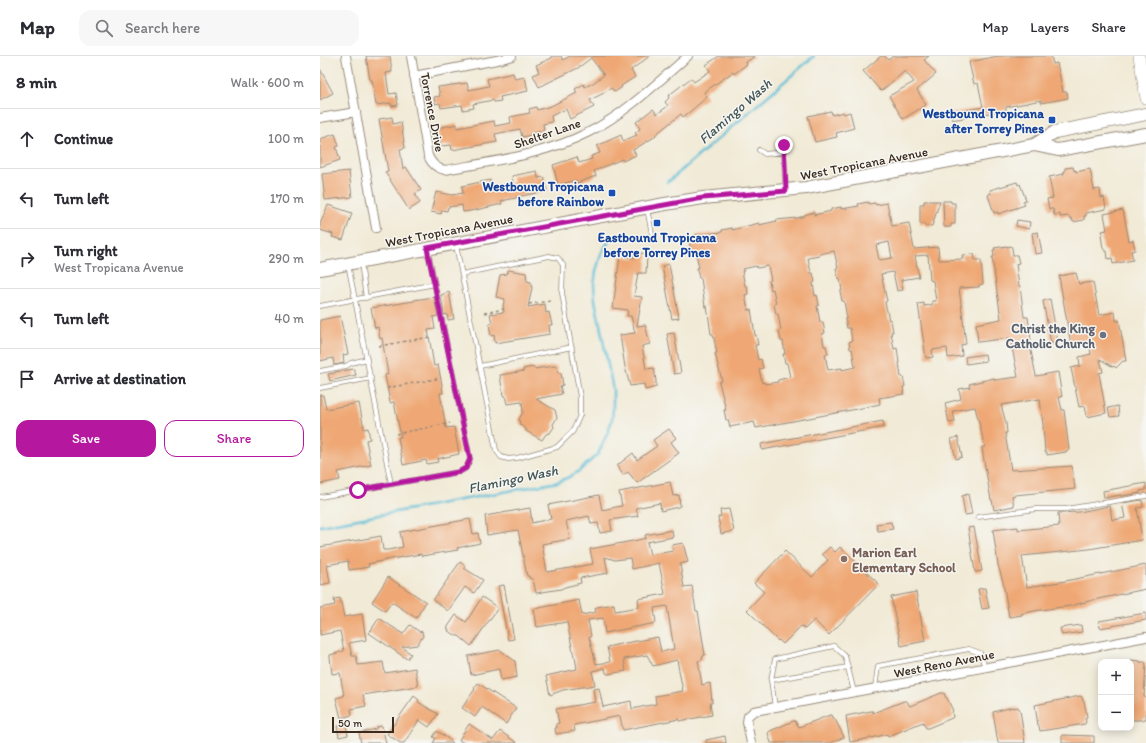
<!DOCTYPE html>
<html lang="en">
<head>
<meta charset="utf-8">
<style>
	:root { --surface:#fff; --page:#f7f7f7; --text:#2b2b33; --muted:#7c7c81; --line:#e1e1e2; --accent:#b5179e }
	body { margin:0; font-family:Itim,sans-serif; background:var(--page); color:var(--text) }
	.controls { position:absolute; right:12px; bottom:12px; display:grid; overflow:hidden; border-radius:8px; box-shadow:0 2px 10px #0003 }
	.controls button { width:36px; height:36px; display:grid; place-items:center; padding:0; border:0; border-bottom:1px solid var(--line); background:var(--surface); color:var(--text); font:20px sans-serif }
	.scale { position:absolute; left:12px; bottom:10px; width:62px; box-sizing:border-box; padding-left:4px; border:2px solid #3b2a1e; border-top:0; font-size:11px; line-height:14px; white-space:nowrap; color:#3b2a1e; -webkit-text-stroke:3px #f6f6f2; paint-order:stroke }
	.stop { position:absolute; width:12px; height:12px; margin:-9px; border:3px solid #b5179e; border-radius:50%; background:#fff }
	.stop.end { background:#b5179e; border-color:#fff; box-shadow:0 1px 4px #0008 }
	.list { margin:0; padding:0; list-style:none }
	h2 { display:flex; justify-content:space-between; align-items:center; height:52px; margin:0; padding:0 16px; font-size:17px }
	h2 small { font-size:13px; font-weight:400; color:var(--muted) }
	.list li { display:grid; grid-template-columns:26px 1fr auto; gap:12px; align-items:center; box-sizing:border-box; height:60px; padding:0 16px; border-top:1px solid var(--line) }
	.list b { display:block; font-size:15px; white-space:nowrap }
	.list p { margin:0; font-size:13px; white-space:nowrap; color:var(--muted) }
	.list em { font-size:13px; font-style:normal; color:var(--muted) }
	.actions { display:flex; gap:8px; padding:12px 16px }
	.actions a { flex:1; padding:9px 0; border:1px solid var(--accent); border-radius:12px; text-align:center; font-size:14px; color:var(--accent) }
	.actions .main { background:var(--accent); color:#fff }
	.icon { flex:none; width:22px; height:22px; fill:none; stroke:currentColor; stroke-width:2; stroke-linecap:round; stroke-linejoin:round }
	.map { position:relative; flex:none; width:826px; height:687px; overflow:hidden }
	header { display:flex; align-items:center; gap:24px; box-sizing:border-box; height:56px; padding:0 20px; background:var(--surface); border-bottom:1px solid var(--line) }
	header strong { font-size:19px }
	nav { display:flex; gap:22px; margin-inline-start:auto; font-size:14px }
	.search { width:280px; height:36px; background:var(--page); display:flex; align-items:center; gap:10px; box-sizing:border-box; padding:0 14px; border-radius:12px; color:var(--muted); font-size:15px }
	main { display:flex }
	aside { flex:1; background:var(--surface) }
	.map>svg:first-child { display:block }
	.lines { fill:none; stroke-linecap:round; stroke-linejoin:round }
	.stream { stroke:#59bdd7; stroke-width:2.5 }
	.building { fill:#efa875; fill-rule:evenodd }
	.lane-casing { stroke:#968a7a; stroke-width:5.5 }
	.street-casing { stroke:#968a7a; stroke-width:10 }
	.secondary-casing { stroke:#968a7a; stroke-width:12 }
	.primary-casing { stroke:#968a7a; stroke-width:14 }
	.path { stroke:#968a7a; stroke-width:1.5; stroke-dasharray:3 3; stroke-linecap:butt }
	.lane { stroke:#fff; stroke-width:4 }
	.street { stroke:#fff; stroke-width:8 }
	.secondary { stroke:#fff; stroke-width:11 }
	.primary { stroke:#fff; stroke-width:12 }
	.route { stroke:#b5179e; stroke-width:5 }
	.transit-dot { fill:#1a4fb4; stroke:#f6f6f2; stroke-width:1.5 }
	.worship-dot { fill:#6b7280; stroke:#f6f6f2; stroke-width:1.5 }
	.education-dot { fill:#8d6e63; stroke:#f6f6f2; stroke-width:1.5 }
	.labels { text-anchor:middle; stroke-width:3; stroke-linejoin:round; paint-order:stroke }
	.street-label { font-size:13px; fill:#3b2a1e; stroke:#f6f6f2 }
	.transit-label { font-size:13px; font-weight:bold; fill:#164399; stroke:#f6f6f2; text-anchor:end }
	.worship-label { font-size:13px; font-weight:bold; fill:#5b616d; stroke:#f6f6f2; text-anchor:end }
	.education-label { font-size:13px; font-weight:bold; fill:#785e54; stroke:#f6f6f2; text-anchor:start }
	.water-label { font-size:14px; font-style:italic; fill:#445656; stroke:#f6f6f2 }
</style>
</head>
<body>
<header>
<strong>Map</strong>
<div class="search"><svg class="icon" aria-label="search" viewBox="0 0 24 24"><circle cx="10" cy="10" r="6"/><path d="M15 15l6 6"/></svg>Search here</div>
<nav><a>Map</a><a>Layers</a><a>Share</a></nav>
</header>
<main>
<aside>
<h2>8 min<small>Walk · 600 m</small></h2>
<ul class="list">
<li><svg class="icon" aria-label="ahead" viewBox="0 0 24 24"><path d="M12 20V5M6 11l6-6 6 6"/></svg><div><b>Continue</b></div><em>100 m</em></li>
<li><svg class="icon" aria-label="left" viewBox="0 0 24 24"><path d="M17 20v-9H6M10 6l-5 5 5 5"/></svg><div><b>Turn left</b></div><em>170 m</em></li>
<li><svg class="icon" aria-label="right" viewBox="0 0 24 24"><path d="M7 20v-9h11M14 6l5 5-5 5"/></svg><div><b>Turn right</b><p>West Tropicana Avenue</p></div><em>290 m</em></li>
<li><svg class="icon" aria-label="left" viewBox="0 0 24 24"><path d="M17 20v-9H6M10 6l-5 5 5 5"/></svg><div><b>Turn left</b></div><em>40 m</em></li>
<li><svg class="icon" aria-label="arrive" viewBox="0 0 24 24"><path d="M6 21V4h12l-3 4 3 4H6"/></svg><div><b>Arrive at destination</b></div></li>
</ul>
<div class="actions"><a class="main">Save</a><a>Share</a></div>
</aside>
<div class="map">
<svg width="826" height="687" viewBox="0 0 826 687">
	<rect width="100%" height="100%" fill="#f6f6f2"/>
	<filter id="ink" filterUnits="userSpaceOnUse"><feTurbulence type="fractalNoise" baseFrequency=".025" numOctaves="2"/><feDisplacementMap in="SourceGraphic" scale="8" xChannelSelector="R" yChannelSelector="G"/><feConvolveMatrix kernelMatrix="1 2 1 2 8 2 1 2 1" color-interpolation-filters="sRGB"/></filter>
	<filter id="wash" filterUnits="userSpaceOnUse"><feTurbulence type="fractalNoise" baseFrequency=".012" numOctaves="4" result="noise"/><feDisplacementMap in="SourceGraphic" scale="16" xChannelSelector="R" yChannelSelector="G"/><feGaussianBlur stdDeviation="0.9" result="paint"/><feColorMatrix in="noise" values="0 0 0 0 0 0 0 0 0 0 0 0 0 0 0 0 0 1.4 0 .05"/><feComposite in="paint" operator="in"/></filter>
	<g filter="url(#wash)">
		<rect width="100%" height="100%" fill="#f1ead6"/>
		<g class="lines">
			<!-- stream -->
			<path class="stream" d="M348 126 494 0
				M0 470 238 426 249 421 259 415 278 398 288 376 292 364 293 353V334L275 244 274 229 276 215 281 198 292 180"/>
		</g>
		<g id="blocks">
			<!-- building -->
			<path class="building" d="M46 0H70L72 16 66 17 69 38 76 37 78 49 71 50V47L56 49 52 24H50Z
				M231 0H241L243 4 250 0H330L311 14 315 21 301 30 302 31 295 36 291 32 284 37 270 44 274 51 250 63 246 53 231 60 232 66 223 68 224 74 210 78 211 79 202 81 200 73 175 78 177 86 132 94 131 89 121 90 117 72 137 68V72L174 65 175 70 191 67 190 61 210 57 209 53 216 51 217 54 231 50 257 37 255 33 264 28 265 31 273 27 284 19 271 2 258 12 219 31 213 19 219 16 216 9 232 2Z
				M399 0H435L426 6 427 8 414 18 413 16 384 36 387 41 372 54 363 61 361 58 335 79 336 80 313 94 316 99 303 105 302 103 274 115 276 120 257 127 256 124 238 129 233 109 257 101 259 107 272 103 271 100 280 97 277 90 301 79 303 85 317 79 315 77 320 73 316 66 333 53 337 58 348 50 345 46 349 42 348 40 371 22 374 26 390 15 386 9Z
				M561 0H565L568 4 573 0H609L604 4 616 18 597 34 606 49 583 63 569 40 594 26 585 15 561 35 543 15Z
				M678 0H731L733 8 737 7 743 36H747L748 42 721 47V44L707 47 686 51V54L632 64 631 57 663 51 658 27 654 28 649 6Z
				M0 13 13 37 0 44Z
				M193 17 195 23 205 21 208 35 180 41 181 45 174 46 173 44 153 48 154 52 143 54 142 49 121 52 120 47 115 48 114 41 120 40 118 31 147 27 149 34 169 30 167 23Z
				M511 55 512 59 523 56 524 58 530 56 534 72 516 77 517 81 495 86 488 60Z
				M72 61 73 68 81 66 85 92 80 93 83 113 86 111 101 134 95 138 100 147 89 154 65 116 68 115 59 63Z
				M15 78 19 90 16 91 20 104 0 111V83Z
				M753 111 754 115 756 114V116L770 113 774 134 780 133 781 142 784 141 786 153 766 157V160H764V164L753 166 752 162 750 163 749 160 740 161V158L734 159 733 153H729L727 143 733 142 729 121 744 118 743 116H745V112Z
				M29 115 32 141 5 144 2 118Z
				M217 115 218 122 224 121 227 135 196 141V142L181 145 182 148 156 154 143 156 142 149 128 151 127 155 122 154 121 158 111 156 116 136 132 139 143 137 142 130 170 124 171 131 193 127 192 120Z
				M697 126 698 129 700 128 706 144 703 145 705 149 678 158V156L674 157 668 139 671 137 670 134Z
				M604 145H620L612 170H605V168H600V148H604Z
				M623 145H631V147H635V168H631V171H624Z
				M548 146 549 148 555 147 556 149 567 147 572 170 589 167 594 193 618 191 619 204 643 203 642 199 654 198 655 204H661L663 228 659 229V231L639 232 646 288 641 289 642 300 628 302 627 292 612 294 613 301 606 302 598 248 604 247V250L612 249V245H616L613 225 610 224 608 199 595 200 599 221 581 224 583 234 577 235 573 216 561 218 567 245 565 246 569 264H571L573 276H571L574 293 577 292 581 321H583L585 330 583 331 584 338 559 342 560 348 537 353 436 372 434 366 410 371 408 364H406L404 354H406L399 326 402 325 395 297H397L393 278H391L387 250 385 251 381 222H379L377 212H379L376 197 371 198 369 182 375 181V179L402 176V174L412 172V174L439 167V169L457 165 456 164 477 162 484 160V159L494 156V159L511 155V153L521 151V153L539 150 538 148ZM569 186 572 202 559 204 556 189ZM514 195 518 212H516L518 222H520L522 235H520L522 245H524L527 262H525L527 272H530L532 285 529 286 530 293H532L535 311 522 314V312L508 314 505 298H508L506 290H504L502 278 505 277 503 266H500L497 250 499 249 497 239 495 240 493 227 495 226 493 217H491L488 202 500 200 499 198ZM436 210 437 212 448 210 451 224 449 225 451 234 453 233 456 247 454 248 456 258H458L461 274 459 275 461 285H463L465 298H463L465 307H467L470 321 458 324V326L445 328 444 326 442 327 439 313 443 312 441 303 438 304 435 289H438L436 279H435L431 253 428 254 425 239 428 238 427 230H425L422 215H424L423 213Z
				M8 149 32 157 23 184 12 181 13 178 0 174V168Z
				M803 154 809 185 813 184 815 194 811 195 813 204 793 208 792 202 788 203 787 195H785L783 192 781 179 783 178 782 175 787 174 784 158Z
				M697 164 710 166 709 173 696 170Z
				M718 176 722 197 715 198 712 177Z
				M687 190V191L691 190 692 192 693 199H697L699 207 696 208 699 230H700L704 261H708L711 285H709L716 320 738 316 742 341H739L742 354H744L749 394 746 395V396L727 399V396H725L723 369 720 343 681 349 686 367 687 377H685L691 414 752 410 755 433 695 439 692 440 694 450 674 454 672 444H671L663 399 662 391H665L655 351 633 355 635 366 629 367 625 347 641 343 639 333 650 331 649 328 674 322 675 324 698 321 690 282 658 286 656 268 681 263 672 201H674L673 194H675L674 192Z
				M316 196 326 198 327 200 326 217H318L314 240 322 241 317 270 325 269 330 288 322 290 326 313 334 312 336 325V331L325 334 324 328 310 330 305 311 300 279 315 277 311 260H307L308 254 293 252 300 200 315 202Z
				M349 208 359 262 352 263 342 210Z
				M188 214 206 217 207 225 211 226 212 232 208 251 225 248 226 257 229 256 232 269H229L230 278 175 287 174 279 171 280 169 268 172 267 170 258 184 256 183 249 185 243 176 241 180 219 187 218Z
				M756 217 759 228 773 226 779 259 795 256 796 265 799 264 806 305H803L796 312 794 310 793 311 780 303 783 316 779 317 786 357 767 361 765 350 759 351 751 312 760 310 759 301 771 298 769 286 751 289 739 220Z
				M129 236 134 263 128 264 127 258 124 259 121 239Z
				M114 241 118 260 113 261 115 273 108 274 114 310 118 309 122 329 123 337H120L126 372 134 371 139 398 117 403 118 406 107 408 106 404 83 409 78 381H81L74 346 70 347 65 319 68 318 62 282 60 283 58 271 55 272 51 252 94 245V244Z
				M730 243 738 286 731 287 723 245Z
				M20 260 28 298 23 299 24 307 14 309 13 302 0 305V264Z
				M354 277 361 317 354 318 347 278Z
				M665 298 666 305 646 308 645 301Z
				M234 310 237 311 238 317H241L243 329 240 330 242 338 216 343 235 354 237 362 233 368 234 371 230 377 226 378 222 384 206 375V373L200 369 199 363 203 356 202 346 187 348 185 340H183L180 319 204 315 203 313 213 311 214 313Z
				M34 313 36 319 10 325 8 318 15 317V316Z
				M0 339H3L6 353 39 347 44 373 48 372 50 383 46 384 51 409 18 416 20 424 0 428Z
				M798 350 799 360 790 361 788 352Z
				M563 365 564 371 442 394 441 388Z
				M349 373 356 382 351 386 359 397 317 427 308 416 303 419 297 410 299 408 313 397 317 404 337 390 333 384Z
				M638 381 642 401 636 403 631 383Z
				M350 426 353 440 359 439 360 450 358 451 341 455 340 447 316 452 318 460 290 464 292 475 280 477 278 467 271 468 269 460 246 465 250 483 222 488 227 516 273 508 270 493 318 484 326 482 325 479 352 474 353 481 327 486 330 499 353 495 352 489 363 487 368 506 360 508 364 531 372 530 376 555H378L385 599 383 600 382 604 378 605 382 629 390 627 392 645V647H390L392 659 359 665V663L303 674 300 660 254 669 255 675 236 678 235 672H237L236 668 239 667 236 653 275 646 273 633 279 632 283 651 311 645 312 653 336 648 335 640 363 635 357 604 333 610 327 599 304 603 306 615 288 618 286 617 285 612 272 615 275 629 243 634 230 639 226 620 257 613 255 601H254L247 566 217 571 214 553 259 544 262 559 276 556 275 552 277 551 294 548 295 555 319 551 318 543 345 538 339 507 312 513 310 502 295 504 285 501 288 517 260 522 261 527 245 531 241 533 216 537 213 523H210L209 520H207L198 474 167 479 165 460 210 452 212 467 216 466 231 463 228 449 279 439 282 454 296 451 302 450 299 436ZM347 550 354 593 341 596 338 581 300 588 287 591 290 606 276 608 269 581 271 580 268 564 283 562 285 577 336 567 334 552Z
				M826 427V434L820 435V437L801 440V439L784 442 783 435Z
				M648 438 652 458 645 459 642 440Z
				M822 444 823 451 817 452 822 484 769 493 702 500 707 531 740 526 826 509V533L773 544 750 550 714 555 701 558 702 559 689 561 683 526 678 509 673 474 698 471V474L739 470 738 457 759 456 790 450 792 464 805 462 802 447Z
				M409 453 414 475 401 478 398 461 401 460 400 454Z
				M150 463 153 478 158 477 160 487 137 492 138 494 102 500 101 498 71 503 48 508 49 511 29 514 28 505 7 509 10 527 0 529V491L61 480 63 494H68L83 491 80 476Z
				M571 466 573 473 558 475 556 468Z
				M654 471 662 515 655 516 648 472Z
				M510 491 515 496 520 491 559 528 509 579 494 564 485 573 481 570 463 588 459 584 458 585 427 554 444 536 434 527 465 495 492 521 508 504 502 498Z
				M140 506 145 510 144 512 163 524 154 537 145 531 128 555 113 544Z
				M68 521 106 546 96 562 72 546 65 555 52 546Z
				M184 529 194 583 188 584 178 530Z
				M665 532 669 552 662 553 658 533Z
				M596 536 605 585 581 590 571 541Z
				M162 541 178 552 151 590 139 580H137L128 575 129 573 127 572 136 559 146 566Z
				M20 542 24 561 42 558 46 584 29 587 32 600H36L38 609 63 606 65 617 95 612 98 630 43 639 46 650 31 653 32 659 21 662 16 642 24 640 20 617 12 618 10 601V599L24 595 20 575 0 579V552L15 549 14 543Z
				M826 557V564L780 572 779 565Z
				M59 562 83 578 90 569 100 576 102 575 103 580 97 589 82 591 91 598 87 603 49 577Z
				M761 569 762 576 742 579 740 572Z
				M180 594 195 605 197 621 181 624 179 613 151 619 148 600Z
				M811 604 820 605V606H825L826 608 824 641 826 642V663H824V664H811Z
				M158 627 196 652 186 668 162 651 155 661 142 652 155 633 154 632Z
				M621 637H624L626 642H627L633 655 632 656 633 661 632 662 608 672H606L603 666 571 679 568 680 567 678 556 681 530 686 526 660 551 655H553V657L584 645H587L589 649 590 650Z
				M94 640 99 644 98 646 118 658 109 671 99 664 84 687H80L67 678Z
				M760 640 762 641 763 645H764L766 655 767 661 765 662 766 666 765 668 720 675 719 670H718L715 649Z
				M693 651V652L698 651 700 654 705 687H678L673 656Z
				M510 659H512L514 663H515L524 681 511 687H451L448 677 450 675 473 665H475L479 671Z
				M149 668 173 684 180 675 197 687H144L139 684Z
				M26 669 28 679 19 681 17 670Z
				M62 670 66 687H41L39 677 56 673V671Z
				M117 675 126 681 133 687H113L116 682 113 681Z
				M742 679 774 680V687H742Z
				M405 680 406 687H386V684Z"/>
		</g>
	</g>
	<g filter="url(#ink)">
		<use href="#blocks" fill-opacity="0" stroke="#968a7a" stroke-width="1"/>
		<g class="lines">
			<!-- lane casing -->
			<g class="lane-casing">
				<path id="lane" d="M464 89 465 133
					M439 94 445 98 464 96
					M327 153 332 178
					M136 189 176 394 181 401 188 403 197 402 237 391 253 375 260 359V341L242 237 243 209 238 202 229 200 142 218
					M41 207 46 242
					M28 208 71 428
					M0 250 115 228
					M160 310 252 291
					M0 315 26 310 31 307 47 303
					M0 332 51 322
					M0 441 139 416 146 412 150 403 108 195
					M658 461 716 453H746L826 440
					M451 624 528 611
					M555 632 558 610 649 593 660 597 665 611
					M455 651 451 624 455 603 514 590 525 600 534 636"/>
			</g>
			<!-- street casing -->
			<g class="street-casing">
				<path id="street" d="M26 0 56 172
					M91 0 108 100C112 108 116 112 125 114 174 105 224 99 269 76 306 57 337 27 368 0
					M94 20 182 3 192 0
					M0 62 36 56
					M431 687 427 666 428 660 434 655 440 654 826 581"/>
			</g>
			<!-- secondary casing -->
			<g class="secondary-casing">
				<path id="secondary" d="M819 0 826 42"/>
			</g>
			<!-- primary casing -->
			<g class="primary-casing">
				<path id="primary" d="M714 89 738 94 826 78
					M0 213 345 148 383 142 486 132 714 89 735 76 826 58"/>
			</g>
			<!-- path -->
			<path class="path" d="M209 248 230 245
				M164 257 184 253
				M59 290 110 281
				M67 332 121 322
				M76 378 130 367"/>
			<!-- lane -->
			<use href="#lane" class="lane"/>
			<!-- street -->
			<use href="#street" class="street"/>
			<!-- secondary -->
			<use href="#secondary" class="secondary"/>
			<!-- primary -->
			<use href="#primary" class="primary"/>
		</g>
	</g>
	<g class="lines" filter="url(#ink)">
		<!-- route -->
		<path class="route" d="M38 434 139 416 146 412 150 403 107 192 383 142 466 135 464 89"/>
	</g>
	<!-- markers -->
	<g class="transit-dot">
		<rect x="728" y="60" width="8" height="8" rx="2"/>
		<rect x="288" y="133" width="8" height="8" rx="2"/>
		<rect x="333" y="163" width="8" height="8" rx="2"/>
	</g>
	<circle class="worship-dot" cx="783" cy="279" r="4"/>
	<circle class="education-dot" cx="524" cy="503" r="4"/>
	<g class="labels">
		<!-- street labels -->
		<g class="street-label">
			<text transform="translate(113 56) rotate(79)" y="5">Torrence Drive</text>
			<text transform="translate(227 77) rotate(-19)" y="5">Shelter Lane</text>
			<text transform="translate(544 107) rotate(-11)" y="5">West Tropicana Avenue</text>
			<text transform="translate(129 174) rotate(-11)" y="5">West Tropicana Avenue</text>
			<text transform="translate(624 607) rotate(-11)" y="5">West Reno Avenue</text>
		</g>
		<!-- transit labels -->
		<g class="transit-label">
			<text x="724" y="62">Westbound Tropicana<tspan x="724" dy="15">after Torrey Pines</tspan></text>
			<text x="284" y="135">Westbound Tropicana<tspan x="284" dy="15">before Rainbow</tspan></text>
			<text x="337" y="186" text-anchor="middle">Eastbound Tropicana<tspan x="337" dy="15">before Torrey Pines</tspan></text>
		</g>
		<!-- worship labels -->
		<g class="worship-label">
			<text x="775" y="277">Christ the King<tspan x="775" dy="15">Catholic Church</tspan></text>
		</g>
		<!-- education labels -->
		<g class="education-label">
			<text x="532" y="501">Marion Earl<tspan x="532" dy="15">Elementary School</tspan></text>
		</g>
		<!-- water labels -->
		<g class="water-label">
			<text transform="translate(415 55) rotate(-41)" y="5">Flamingo Wash</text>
			<text transform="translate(193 423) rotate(-12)" y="5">Flamingo Wash</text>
		</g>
	</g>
</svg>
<div class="controls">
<button>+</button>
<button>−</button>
</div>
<div class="scale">50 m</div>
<div class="stop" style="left:38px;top:434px"></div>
<div class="stop end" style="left:464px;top:89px"></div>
</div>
</main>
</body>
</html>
